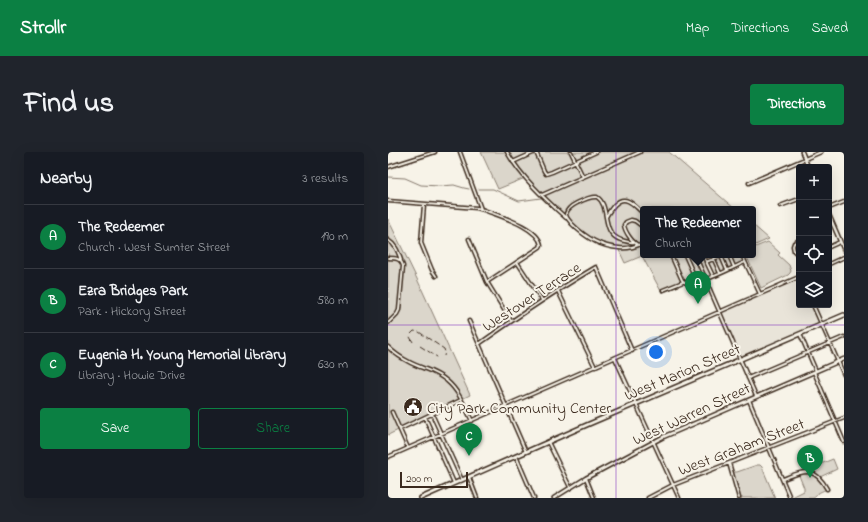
<!DOCTYPE html>
<html lang="en">
<head>
<meta charset="utf-8">
<style>
	:root { --surface:#171b24; --page:#20242c; --text:#f1f3f6; --muted:#9ea1a6; --line:#363941; --accent:#0b8043 }
	body { margin:0; font-family:"Indie Flower",sans-serif; background:var(--page); color:var(--text) }
	.controls { position:absolute; right:12px; top:12px; display:grid; overflow:hidden; border-radius:4px; box-shadow:0 4px 16px #0002 }
	.controls button { width:36px; height:36px; display:grid; place-items:center; padding:0; border:0; border-bottom:1px solid var(--line); background:var(--surface); color:var(--text); font:20px sans-serif }
	.scale { position:absolute; left:12px; bottom:10px; width:68px; box-sizing:border-box; padding-left:4px; border:2px solid #3b2a1e; border-top:0; font-size:11px; line-height:14px; white-space:nowrap; color:#3b2a1e; -webkit-text-stroke:3px #f7f3e8; paint-order:stroke }
	.you { position:absolute; left:268px; top:200px; width:14px; height:14px; margin:-10px; border:3px solid #fff; border-radius:50%; background:#1a73e8; box-shadow:0 0 0 6px #1a73e833 }
	.badge { display:grid; place-items:center; width:26px; height:26px; border-radius:50%; background:var(--accent); color:#fff; font-size:13px; font-weight:700 }
	.pin { position:absolute; translate:-50% -33px; filter:drop-shadow(0 1px 2px #0008) }
	.pin::after { content:''; position:absolute; top:21px; width:14px; height:12px; background:inherit; clip-path:polygon(0 0,100% 0,50% 100%) }
	.popup { position:absolute; left:252px; top:54px; width:116px; height:52px; box-sizing:border-box; display:grid; place-content:center; border-radius:4px; background:var(--surface); filter:drop-shadow(0 1px 3px #0005); font-size:13px; white-space:nowrap; color:var(--muted) }
	.popup b { font-size:15px; color:var(--text) }
	.popup::after { content:''; position:absolute; left:50%; top:100%; margin-left:-8px; border:8px solid transparent; border-top-color:var(--surface) }
	.list { margin:0; padding:0; list-style:none }
	h2 { display:flex; justify-content:space-between; align-items:center; height:52px; margin:0; padding:0 16px; font-size:17px }
	h2 small { font-size:13px; font-weight:400; color:var(--muted) }
	.list li { display:grid; grid-template-columns:26px 1fr auto; gap:12px; align-items:center; box-sizing:border-box; height:64px; padding:0 16px; border-top:1px solid var(--line) }
	.list b { display:block; font-size:15px; white-space:nowrap }
	.list p { margin:0; font-size:13px; white-space:nowrap; color:var(--muted) }
	.list em { font-size:13px; font-style:normal; color:var(--muted) }
	.actions { display:flex; gap:8px; padding:12px 16px }
	.actions a { flex:1; padding:9px 0; border:1px solid var(--accent); border-radius:4px; text-align:center; font-size:14px; color:var(--accent) }
	.actions .main { background:var(--accent); color:#fff }
	.icon { flex:none; width:22px; height:22px; fill:none; stroke:currentColor; stroke-width:2; stroke-linecap:round; stroke-linejoin:round }
	.map { position:relative; flex:none; width:456px; height:346px; overflow:hidden; border-radius:4px }
	header { display:flex; align-items:center; gap:24px; box-sizing:border-box; height:56px; padding:0 20px; background:var(--accent); color:#fff }
	header strong { font-size:19px }
	nav { display:flex; gap:22px; margin-inline-start:auto; font-size:14px }
	.intro { display:flex; align-items:center; justify-content:space-between; box-sizing:border-box; height:96px; padding:0 24px }
	h1 { margin:0; font-size:28px }
	.button { padding:10px 18px; border-radius:4px; background:var(--accent); color:#fff; font-size:14px; font-weight:700 }
	main { display:flex; gap:24px; padding:0 24px }
	aside { flex:1; background:var(--surface); border-radius:4px; box-shadow:0 4px 16px #0002 }
	.map>svg:first-child { display:block }
	.built { fill:#e9e4d9 }
	.green { fill:#dbd6cb; stroke:#8b8074 }
	.lines { fill:none; stroke-linecap:round; stroke-linejoin:round }
	.stream { stroke:#84786c; stroke-width:1 }
	.minor-casing { stroke:#3b2a1e; stroke-width:5 }
	.tertiary-casing { stroke:#3b2a1e; stroke-width:5.5 }
	.secondary-casing { stroke:#3b2a1e; stroke-width:5.5 }
	.primary-casing { stroke:#3b2a1e; stroke-width:6 }
	.minor { stroke:#f7f3e8; stroke-width:2 }
	.tertiary { stroke:#f7f3e8; stroke-width:2.5 }
	.secondary { stroke:#f7f3e8; stroke-width:2.5 }
	.primary { stroke:#f7f3e8; stroke-width:3 }
	.rail { stroke:#3b2a1e; stroke-width:1; stroke-dasharray:6 3; stroke-linecap:butt }
	.grid { fill:none; stroke:#7b2cbf; stroke-width:1; stroke-opacity:0.55 }
	.labels { text-anchor:middle; stroke-width:4; stroke-linejoin:round; paint-order:stroke }
	.street-label { font-size:16px; fill:#3b2a1e; stroke:#f7f3e8 }
	.poi-label { font-size:16px; fill:#3b2a1e; stroke:#f7f3e8; text-anchor:start }
</style>
</head>
<body>
<header>
<strong>Strollr</strong>
<nav><a>Map</a><a>Directions</a><a>Saved</a></nav>
</header>
<div class="intro"><h1>Find us</h1><a class="button">Directions</a></div>
<main>
<aside>
<h2>Nearby<small>3 results</small></h2>
<ul class="list">
<li><span class="badge">A</span><div><b>The Redeemer</b><p>Church · West Sumter Street</p></div><em>190 m</em></li>
<li><span class="badge">B</span><div><b>Ezra Bridges Park</b><p>Park · Hickory Street</p></div><em>580 m</em></li>
<li><span class="badge">C</span><div><b>Eugenia H. Young Memorial Library</b><p>Library · Howie Drive</p></div><em>630 m</em></li>
</ul>
<div class="actions"><a class="main">Save</a><a>Share</a></div>
</aside>
<div class="map">
<svg width="456" height="346" viewBox="0 0 456 346">
	<rect width="100%" height="100%" fill="#f7f3e8"/>
	<filter id="ink" filterUnits="userSpaceOnUse"><feTurbulence type="fractalNoise" baseFrequency=".025" numOctaves="2"/><feDisplacementMap in="SourceGraphic" scale="8" xChannelSelector="R" yChannelSelector="G"/><feConvolveMatrix kernelMatrix="1 2 1 2 8 2 1 2 1" color-interpolation-filters="sRGB"/></filter>
	<g filter="url(#ink)">
		<!-- built -->
		<path class="built" d="M411 125V153H425L434 173 352 208 331 160Z"/>
		<!-- green -->
		<path class="green" d="M93 0H281L347 57H255V103H356L359 109 317 127 307 130H295L292 131 291 134 274 141 254 104 237 111 230 96C203 92 187 75 168 56 158 46 148 36 137 26L110 37Z
			M0 67 30 129 82 243 0 283Z
			M365 73 381 87 365 94Z
			M380 90 392 101 390 103 401 113 403 119 402 121 400 123 373 136 358 103H365V96Z
			M445 307 449 317 432 325 439 337C435 339 427 341 426 346H402L416 339V336L410 321Z
			M369 313H372L374 315 387 346H351L344 320H349Z"/>
		<g class="lines">
			<!-- stream -->
			<path class="stream" d="M0 25 17 26 33 33 52 34 66 33 76 36 81 37
				M91 37H105L131 49 153 46"/>
			<!-- minor casing -->
			<g class="minor-casing">
				<path id="minor" d="M72 0 93 57
					M119 0C133 25 157 47 178 66
					M148 0 156 19 158 22 164 20 208 0
					M183 0 195 25
					M125 10 147 0
					M0 15 47 0
					M361 31 433 0
					M154 43 252 0
					M0 49 89 56 96 58C111 64 150 75 153 93L152 95 99 130
					M36 53 33 91 44 118 48 124
					M392 54 411 47
					M441 56 456 50
					M218 65C222 58 230 44 240 49 245 51 250 57 255 61
					M81 87 99 130 123 169
					M0 88C8 93 10 100 13 108
					M411 88 406 91 405 94 406 99 411 104
					M246 90C241 91 238 89 233 88 212 81 223 54 209 45 202 44 195 48 189 51 185 53 179 57 178 62 178 66 182 69 184 72 196 84 213 95 231 96 239 97 247 95 255 91
					M250 93C244 90 237 80 236 73L238 70 243 68 247 69 255 75
					M441 95 452 90
					M283 103 294 128 298 131C314 132 342 117 357 110
					M297 103 309 130
					M307 103 368 244
					M315 103 325 124
					M324 103 332 121
					M341 103 346 115
					M354 103 372 142
					M333 104 339 118
					M0 106C7 106 13 106 15 114L11 158 9 162 0 171
					M129 110 154 148
					M318 110 335 103
					M441 112 456 105
					M275 138 295 130
					M170 139 207 215
					M425 153 456 223
					M81 169 138 300
					M412 182 428 219
					M91 192C129 165 167 139 208 115L244 199
					M0 195C6 201 15 207 23 211 35 217 48 219 59 229 71 239 77 255 84 269
					M227 206 291 346
					M426 220 456 290
					M360 226 456 185
					M361 248 402 346
					M4 260 20 296
					M44 262 74 328
					M37 265 66 331
					M12 277 73 248
					M160 290 182 335
					M128 304 146 346
					M0 305 411 125
					M341 311 351 346
					M81 325 89 346
					M198 326 206 346
					M395 327C416 319 426 313 439 337
					M260 346 285 333 456 266"/>
			</g>
			<!-- tertiary casing -->
			<g class="tertiary-casing">
				<path id="tertiary" d="M414 0 420 15
					M441 63 456 98"/>
			</g>
			<!-- secondary casing -->
			<g class="secondary-casing">
				<path id="secondary" d="M166 346 198 326 275 285 456 207"/>
			</g>
			<!-- primary casing -->
			<g class="primary-casing">
				<path id="primary" d="M33 346 201 272 456 163"/>
			</g>
			<!-- minor -->
			<use href="#minor" class="minor"/>
			<!-- tertiary -->
			<use href="#tertiary" class="tertiary"/>
			<!-- secondary -->
			<use href="#secondary" class="secondary"/>
			<!-- primary -->
			<use href="#primary" class="primary"/>
			<!-- rail -->
			<path class="rail" d="M25 190 22 185 23 182 26 179 31 180 56 197 57 200 56 204
				M32 194 49 205"/>
		</g>
	</g>
	<!-- grid -->
	<path class="grid" d="M228 0V346M0 173H456"/>
	<!-- icons -->
	<defs>
		<g id="civic-disc" transform="scale(1)"><circle r="9.5" fill="#3b2a1e" stroke="#f7f3e8"/><path d="M-.6-6.5H3V-4.5H.6V-3L4-1V1h2V6H-6V1h2V-1L-.6-3ZM-1.2 2.5V6h2.4V2.5Z" fill="#fff"/></g>
	</defs>
	<g fill-rule="evenodd">
		<use href="#civic-disc" x="25" y="255"/>
	</g>
	<g class="labels">
		<!-- street labels -->
		<g class="street-label">
			<text transform="translate(143 144) rotate(-33)" y="6">Westover Terrace</text>
			<text transform="translate(294 219) rotate(-23)" y="6">West Marion Street</text>
			<text transform="translate(303 261) rotate(-25)" y="6">West Warren Street</text>
			<text transform="translate(353 294) rotate(-21)" y="6">West Graham Street</text>
		</g>
		<!-- poi labels -->
		<g class="poi-label">
			<text x="39" y="261">City Park Community Center</text>
		</g>
	</g>
</svg>
<div class="controls">
<button>+</button>
<button>−</button>
<button><svg class="icon" aria-label="locate" viewBox="0 0 24 24"><circle cx="12" cy="12" r="6"/><path d="M12 2v4M12 18v4M2 12h4M18 12h4"/></svg></button>
<button><svg class="icon" aria-label="layers" viewBox="0 0 24 24"><path d="M12 4l9 5-9 5-9-5zM3 14l9 5 9-5"/></svg></button>
</div>
<div class="scale">200 m</div>
<div class="you"></div>
<div class="pin badge" style="left:310px;top:152px">A</div>
<div class="popup"><b>The Redeemer</b>Church</div>
<div class="pin badge" style="left:422px;top:326px">B</div>
<div class="pin badge" style="left:81px;top:304px">C</div>
</div>
</main>
</body>
</html>
